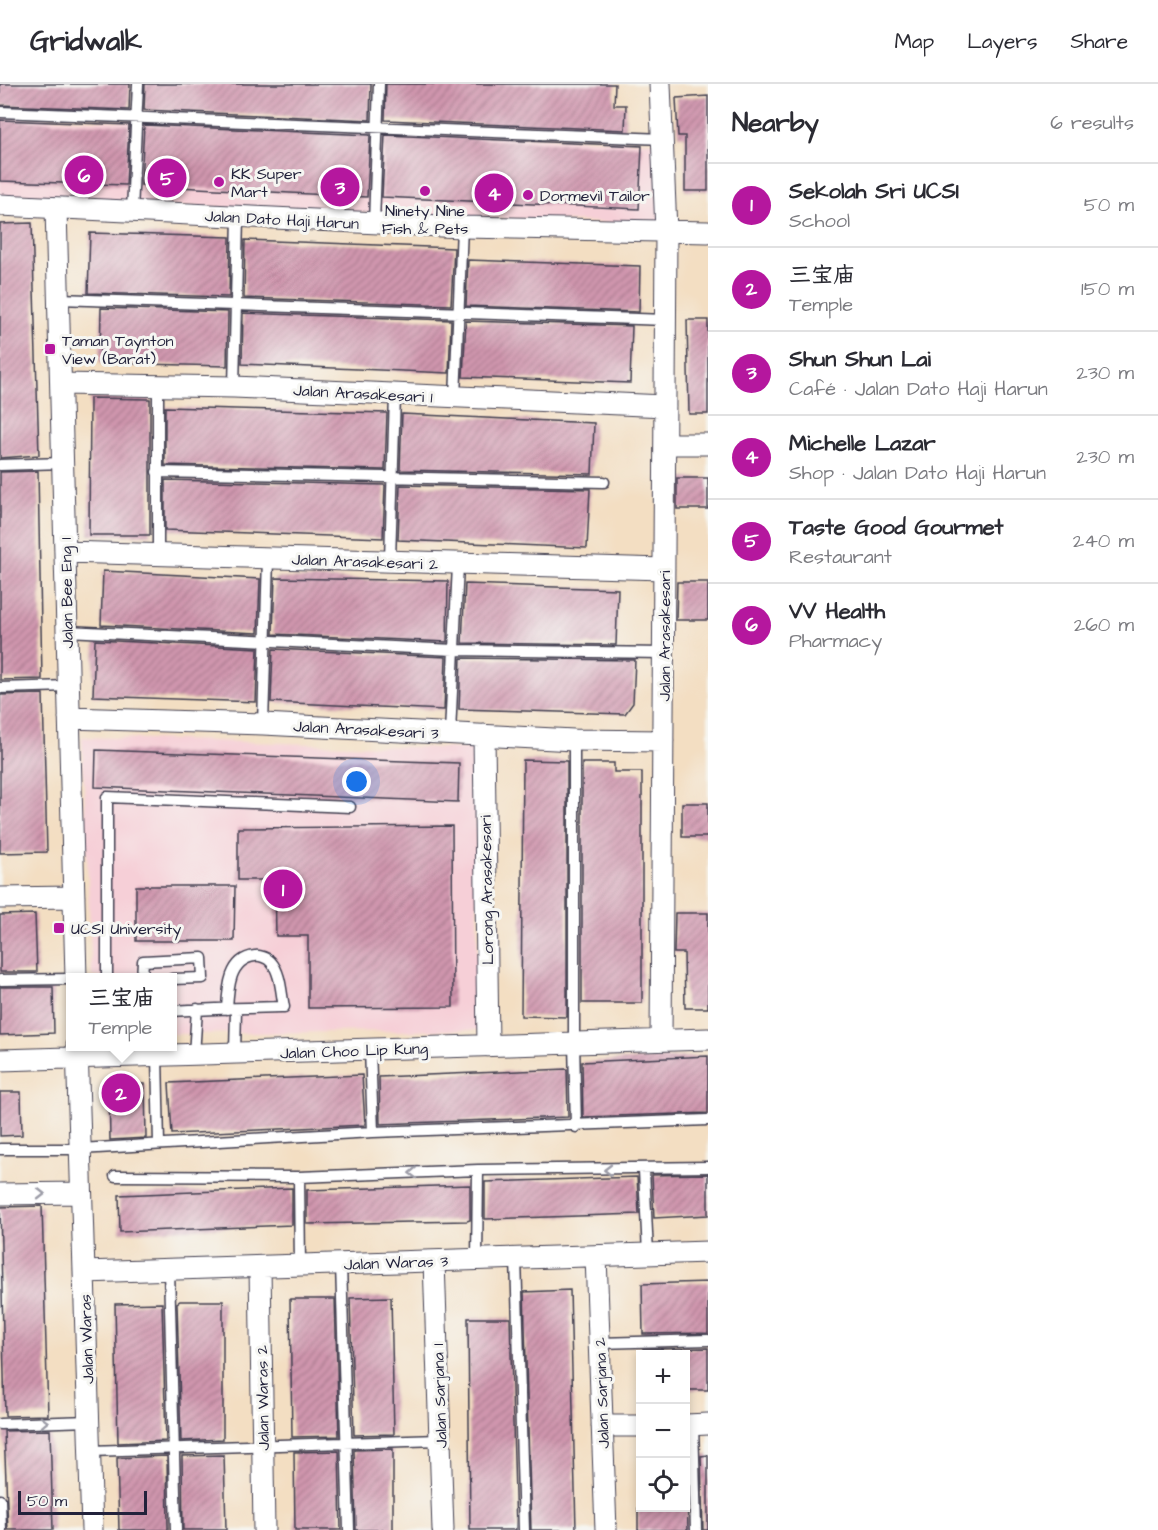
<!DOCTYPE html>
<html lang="en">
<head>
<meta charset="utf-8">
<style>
	:root { --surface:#fff; --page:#f2f2f3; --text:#2b2b33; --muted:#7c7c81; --line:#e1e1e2; --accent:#b5179e }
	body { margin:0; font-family:"Architects Daughter","LXGW WenKai TC",sans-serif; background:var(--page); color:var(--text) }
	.controls { position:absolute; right:18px; bottom:18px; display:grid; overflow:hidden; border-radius:0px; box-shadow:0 3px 9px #0003 }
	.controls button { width:54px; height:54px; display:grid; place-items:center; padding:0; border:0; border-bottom:2px solid var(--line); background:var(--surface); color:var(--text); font:30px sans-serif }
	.scale { position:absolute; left:18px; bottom:15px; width:129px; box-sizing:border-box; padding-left:6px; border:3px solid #22223b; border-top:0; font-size:16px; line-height:21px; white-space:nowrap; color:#22223b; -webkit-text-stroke:4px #f6f6f2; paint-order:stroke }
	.you { position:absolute; left:357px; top:698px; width:21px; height:21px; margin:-15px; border:4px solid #fff; border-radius:50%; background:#1a73e8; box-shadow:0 0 0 9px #1a73e833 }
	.badge { display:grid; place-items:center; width:39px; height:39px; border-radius:50%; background:var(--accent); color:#fff; font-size:20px; font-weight:700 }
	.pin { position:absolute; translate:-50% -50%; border:3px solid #fff; box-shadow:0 2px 6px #0006 }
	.popup { position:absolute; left:66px; top:889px; width:111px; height:78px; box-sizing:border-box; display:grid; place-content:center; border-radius:0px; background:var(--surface); filter:drop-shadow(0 2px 4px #0005); font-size:20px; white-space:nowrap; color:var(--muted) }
	.popup b { font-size:22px; color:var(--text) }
	.popup::after { content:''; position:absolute; left:50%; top:100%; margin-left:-12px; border:12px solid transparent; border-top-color:var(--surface) }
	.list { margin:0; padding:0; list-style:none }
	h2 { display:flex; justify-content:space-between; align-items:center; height:78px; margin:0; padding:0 24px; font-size:26px }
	h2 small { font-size:20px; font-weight:400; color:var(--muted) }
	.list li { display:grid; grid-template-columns:39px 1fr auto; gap:18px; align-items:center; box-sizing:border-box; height:84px; padding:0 24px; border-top:2px solid var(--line) }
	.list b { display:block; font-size:22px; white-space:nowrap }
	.list p { margin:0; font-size:20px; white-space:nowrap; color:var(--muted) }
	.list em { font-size:20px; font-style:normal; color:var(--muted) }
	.icon { flex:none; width:33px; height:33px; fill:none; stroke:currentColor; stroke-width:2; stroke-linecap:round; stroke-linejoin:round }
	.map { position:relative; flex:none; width:708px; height:1446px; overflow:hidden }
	header { display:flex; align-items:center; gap:36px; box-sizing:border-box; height:84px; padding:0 30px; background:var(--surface); border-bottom:2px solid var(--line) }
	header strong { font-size:28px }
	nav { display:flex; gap:33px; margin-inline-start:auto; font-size:21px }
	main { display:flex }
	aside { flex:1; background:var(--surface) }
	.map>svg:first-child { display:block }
	.built { fill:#f6cfd7 }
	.building { fill:url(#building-hatch) }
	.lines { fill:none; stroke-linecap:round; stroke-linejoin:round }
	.service-casing { stroke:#413e4f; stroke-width:13 }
	.minor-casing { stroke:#413e4f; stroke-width:23 }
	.service { stroke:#fff; stroke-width:10 }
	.minor { stroke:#fff; stroke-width:21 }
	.oneway { stroke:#9c9ca7 }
	.poi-dot { fill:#b5179e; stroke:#f6f6f2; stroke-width:2 }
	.labels { text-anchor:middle; stroke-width:6; stroke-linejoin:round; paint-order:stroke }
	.poi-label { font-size:16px; fill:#22223b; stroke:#f6f6f2; text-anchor:start }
	.street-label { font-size:16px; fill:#22223b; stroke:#f6f6f2 }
</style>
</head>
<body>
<header>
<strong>Gridwalk</strong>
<nav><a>Map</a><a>Layers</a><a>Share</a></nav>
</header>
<main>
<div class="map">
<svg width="708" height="1446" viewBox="0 0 708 1446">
	<defs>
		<pattern id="building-hatch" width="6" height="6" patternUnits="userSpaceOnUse" patternTransform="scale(1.5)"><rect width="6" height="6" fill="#d096ae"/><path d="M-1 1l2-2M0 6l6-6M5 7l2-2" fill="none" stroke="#a87a8f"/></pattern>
	</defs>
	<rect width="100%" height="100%" fill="#f6f6f2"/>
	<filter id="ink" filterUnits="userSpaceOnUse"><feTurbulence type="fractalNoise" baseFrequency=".0167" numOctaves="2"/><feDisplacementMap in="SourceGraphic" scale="12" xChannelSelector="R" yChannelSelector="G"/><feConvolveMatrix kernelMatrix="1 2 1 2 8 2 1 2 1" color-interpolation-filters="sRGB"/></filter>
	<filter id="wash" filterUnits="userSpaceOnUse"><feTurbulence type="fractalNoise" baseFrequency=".008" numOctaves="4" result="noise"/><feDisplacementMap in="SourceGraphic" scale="24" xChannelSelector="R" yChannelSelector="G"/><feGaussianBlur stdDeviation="1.35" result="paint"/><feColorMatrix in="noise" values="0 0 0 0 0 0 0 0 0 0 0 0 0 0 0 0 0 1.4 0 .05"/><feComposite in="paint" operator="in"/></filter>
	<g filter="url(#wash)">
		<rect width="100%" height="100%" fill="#f3dec2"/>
		<!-- built -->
		<path class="built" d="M0 32 656 58 660 141 0 115Z
			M82 653 476 665 478 946 172 950V894L92 893Z"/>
		<g id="blocks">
			<!-- building -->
			<path class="building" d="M0 0H130L129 26 0 21Z
				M145 0H371L370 36 144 26Z
				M386 0H615L614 21H626L625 46 385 36Z
				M708 12V107H685V52H678L676 14Z
				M0 36 129 41 126 101 0 97Z
				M144 41 370 51 367 113 141 101Z
				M385 51 642 62 639 125 382 113Z
				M32 139 39 371 0 374V140Z
				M90 149 230 153 229 213 88 209Z
				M245 156 454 164 451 221 244 214Z
				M468 176 640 182 639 228 466 222Z
				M101 224 228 228 227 282 100 279Z
				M243 229 451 236 449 289 242 280Z
				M687 236H708V330H689Z
				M466 237 632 242 630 299 463 293Z
				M90 314 150 315V451H89Z
				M165 323 387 329 385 386 165 381Z
				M402 330 594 339 592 390 400 386Z
				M38 387 42 595 0 596V388Z
				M677 394H708V425H677Z
				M165 396 385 401 383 454 165 446Z
				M400 401 590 405 587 464 398 456Z
				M103 487 260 495 258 549 101 541Z
				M275 494 448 497 447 558 273 550Z
				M677 498H708V536H676Z
				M465 500 618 505 616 561 462 559Z
				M95 556 258 564 256 618 93 612Z
				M273 565 446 573 444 626 271 618Z
				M461 574 635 576 633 619 625 630 459 625Z
				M43 610 47 768 0 769V611Z
				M96 666 459 679 458 718 95 703Z
				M523 676 567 677V933L521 932Z
				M582 679H614V688H642V919H582Z
				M682 719H708V753H682Z
				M452 742 453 923 308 924V852H276L275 796H238V744Z
				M136 802H235L234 857H136Z
				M675 829H708V924H685L684 869H674Z
				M35 830 37 888H0V831Z
				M0 903H53L54 949 0 951Z
				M708 972V1029L583 1033 582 978Z
				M567 985 568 1033 380 1040 379 993Z
				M362 991 365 1041 172 1050 169 999Z
				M109 1000H145L146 1054 110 1056Z
				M0 1008H21L22 1051 0 1052Z
				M708 1090V1131L654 1134 652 1091Z
				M637 1093 639 1130 485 1135V1098Z
				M470 1101V1136L467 1137 307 1140V1106Z
				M292 1104V1141L120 1148 119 1111Z
				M42 1122 48 1331 5 1332 0 1123Z
				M708 1198V1249L643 1250 642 1200Z
				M570 1206 576 1446H531L524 1208Z
				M391 1213 394 1350 354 1351 350 1214Z
				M290 1215H335L339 1352 292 1353Z
				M180 1217H223V1355L181 1357 177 1219Z
				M162 1219 166 1357 118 1359 115 1220Z
				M468 1234H510L516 1446H470Z
				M708 1264V1306H686V1270H644L643 1265Z
				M50 1346 53 1446H8L4 1347Z
				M393 1365V1446H356L354 1366Z
				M339 1367 341 1446H295L294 1368Z
				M224 1371 226 1446H183L182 1372Z
				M708 1371V1446H703L701 1372Z
				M167 1372 168 1446H119L117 1374Z
				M686 1372 688 1446H638V1424H686Z"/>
		</g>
	</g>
	<g filter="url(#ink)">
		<use href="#blocks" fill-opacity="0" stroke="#413e4f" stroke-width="1.5"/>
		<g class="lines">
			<!-- service casing -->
			<g class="service-casing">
				<path id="service" d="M0 28 663 55
					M132 127 138 0
					M374 139 379 0
					M59 215 666 236
					M234 303 238 133
					M455 314 462 143
					M0 381 63 379
					M157 388 604 398
					M158 471V303
					M390 476 395 311
					M67 547 454 566 664 569
					M0 604 69 602
					M263 640 268 474
					M450 649 458 481
					M574 656V959L576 1043
					M107 894V713L350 723
					M142 894 143 877 202 874 203 894 172 895
					M0 896 70 895
					M172 927C209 925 247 924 284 923 281 909 281 889 271 878 268 874 259 871 255 872 229 875 228 905 227 925
					M370 965 373 1048
					M235 969 236 925
					M194 971 197 925
					M157 972 159 1060
					M0 1065H80L373 1048 708 1036
					M644 1086 648 1170
					M115 1092 299 1093 478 1086 708 1083
					M299 1093 300 1182
					M516 1174 524 1446
					M477 1176 478 1086
					M341 1180 349 1446
					M169 1186 176 1446
					M599 1259 708 1256
					M0 1340 89 1337
					M693 1340 696 1446
					M90 1367 440 1356
					M0 1416 1 1446"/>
			</g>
			<!-- minor casing -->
			<g class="minor-casing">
				<path id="minor" d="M660 0 666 147 661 956
					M0 121 462 143 708 148
					M56 124 76 894
					M61 300 234 303 665 322
					M665 360H708
					M65 468 664 485
					M69 634 263 640 574 656 663 657
					M484 651 488 962
					M0 814 74 813
					M77 962 92 1446
					M0 976 708 955
					M0 1110 81 1109
					M596 1172 606 1446
					M434 1177 443 1446
					M260 1183 264 1446
					M84 1188 708 1168
					M686 1341 708 1340
					M602 1342H640"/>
			</g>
			<!-- service -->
			<use href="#service" class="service"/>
			<!-- minor -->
			<use href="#minor" class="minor"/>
		</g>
		<!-- one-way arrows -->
		<defs><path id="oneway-chevron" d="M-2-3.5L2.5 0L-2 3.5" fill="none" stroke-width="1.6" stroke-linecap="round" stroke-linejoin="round" transform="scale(1.5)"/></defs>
		<g class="oneway">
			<use href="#oneway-chevron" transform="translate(608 1086) rotate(180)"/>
			<use href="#oneway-chevron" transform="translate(413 1089) rotate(178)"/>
			<use href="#oneway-chevron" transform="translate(41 1110)"/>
			<use href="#oneway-chevron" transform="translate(44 1338) rotate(-2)"/>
		</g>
	</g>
	<!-- markers -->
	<g class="poi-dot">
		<circle cx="219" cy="98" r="6"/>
		<circle cx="425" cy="107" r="6"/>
		<circle cx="528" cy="111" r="6"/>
		<rect x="44" y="259" width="12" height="12" rx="3"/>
		<rect x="53" y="838" width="12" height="12" rx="3"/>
	</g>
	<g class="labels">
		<!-- poi labels -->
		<g class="poi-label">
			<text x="231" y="95">KK Super<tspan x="231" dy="18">Mart</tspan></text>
			<text x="540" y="117">Dormevil Tailor</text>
			<text x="425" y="132" text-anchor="middle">Ninety Nine<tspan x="425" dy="18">Fish &amp; Pets</tspan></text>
			<text x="62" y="262">Taman Taynton<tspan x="62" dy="18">View (Barat)</tspan></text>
			<text x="71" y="850">UCSI University</text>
		</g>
		<!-- street labels -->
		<g class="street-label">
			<text transform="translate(282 135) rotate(3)" y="6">Jalan Dato Haji Harun</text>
			<text transform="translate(363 309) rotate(3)" y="6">Jalan Arasakesari 1</text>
			<text transform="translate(365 477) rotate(2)" y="6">Jalan Arasakesari 2</text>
			<text transform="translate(66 509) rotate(-91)" y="6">Jalan Bee Eng 1</text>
			<text transform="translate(664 552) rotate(-90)" y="6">Jalan Arasakesari</text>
			<text transform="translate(366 645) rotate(3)" y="6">Jalan Arasakesari 3</text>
			<text transform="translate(486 806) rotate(-91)" y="6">Lorong Arasakesari</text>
			<text transform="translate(354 966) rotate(-2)" y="6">Jalan Choo Lip Kung</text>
			<text transform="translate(396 1178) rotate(-2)" y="6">Jalan Waras 3</text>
			<text transform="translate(86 1255) rotate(-92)" y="6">Jalan Waras</text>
			<text transform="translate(601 1309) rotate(-92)" y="6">Jalan Sarjana 2</text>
			<text transform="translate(439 1312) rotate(-92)" y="6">Jalan Sarjana 1</text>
			<text transform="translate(262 1314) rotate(-91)" y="6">Jalan Waras 2</text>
		</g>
	</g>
</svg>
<div class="controls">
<button>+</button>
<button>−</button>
<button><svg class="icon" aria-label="locate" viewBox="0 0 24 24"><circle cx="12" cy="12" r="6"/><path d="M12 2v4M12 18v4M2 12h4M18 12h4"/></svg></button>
</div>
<div class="scale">50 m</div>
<div class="you"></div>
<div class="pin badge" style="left:283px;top:805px">1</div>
<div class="pin badge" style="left:121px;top:1009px">2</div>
<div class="popup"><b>三宝庙</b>Temple</div>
<div class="pin badge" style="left:340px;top:103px">3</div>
<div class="pin badge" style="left:494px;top:109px">4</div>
<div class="pin badge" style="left:167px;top:94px">5</div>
<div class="pin badge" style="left:84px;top:91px">6</div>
</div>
<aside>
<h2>Nearby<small>6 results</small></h2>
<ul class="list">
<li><span class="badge">1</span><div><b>Sekolah Sri UCSI</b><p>School</p></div><em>50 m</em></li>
<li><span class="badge">2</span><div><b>三宝庙</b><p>Temple</p></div><em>150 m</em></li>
<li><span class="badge">3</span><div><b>Shun Shun Lai</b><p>Café · Jalan Dato Haji Harun</p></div><em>230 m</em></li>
<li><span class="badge">4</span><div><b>Michelle Lazar</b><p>Shop · Jalan Dato Haji Harun</p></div><em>230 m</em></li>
<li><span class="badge">5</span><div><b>Taste Good Gourmet</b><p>Restaurant</p></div><em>240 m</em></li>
<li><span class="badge">6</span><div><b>VV Health</b><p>Pharmacy</p></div><em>260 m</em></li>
</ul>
</aside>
</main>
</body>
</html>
